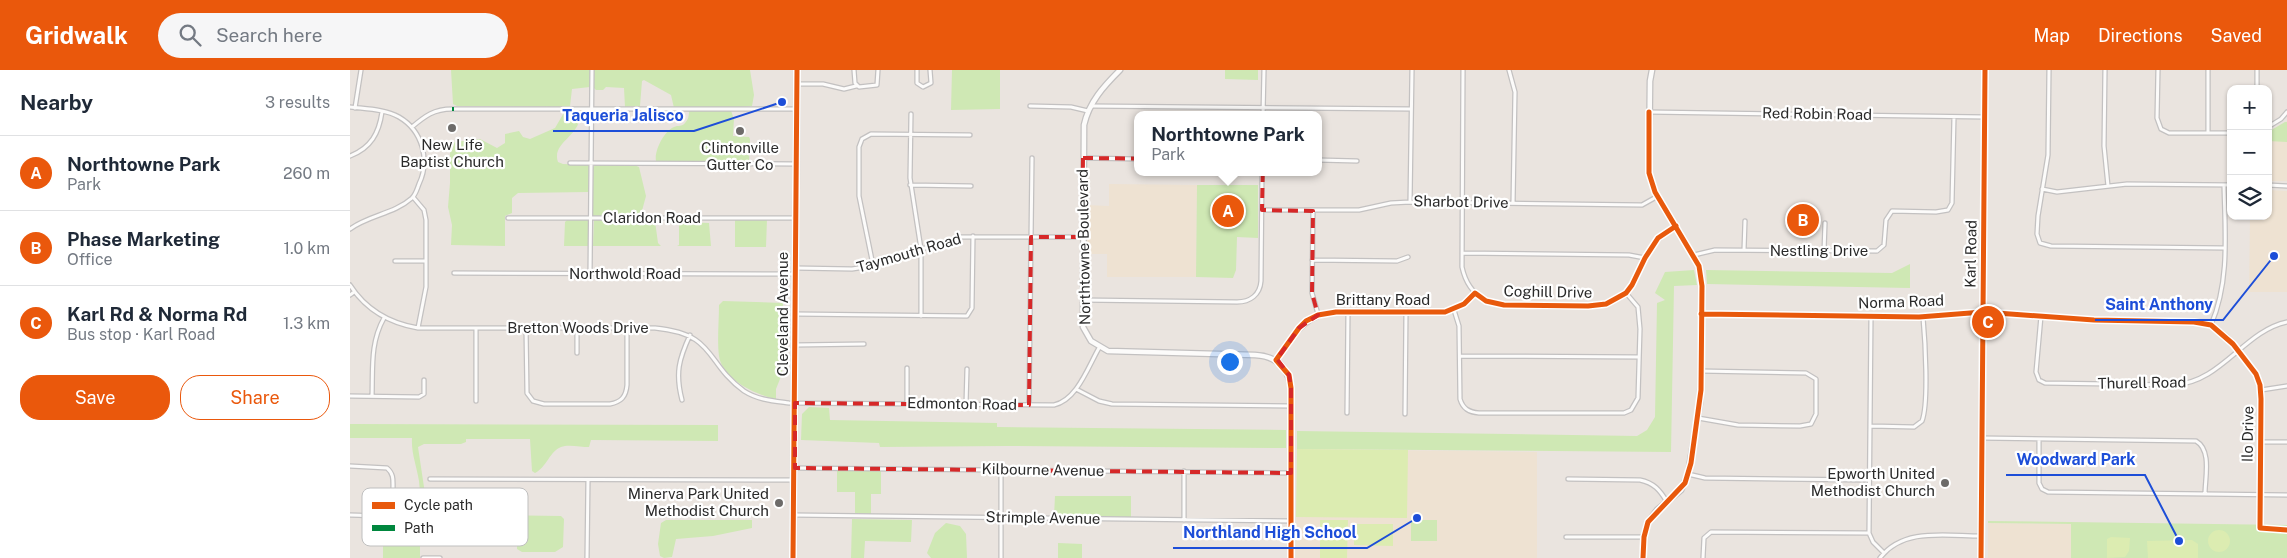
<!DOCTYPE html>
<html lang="en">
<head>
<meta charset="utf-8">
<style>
	:root { --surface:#fff; --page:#f6f6f7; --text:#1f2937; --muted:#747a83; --line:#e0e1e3; --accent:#ea580c }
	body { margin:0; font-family:"Public Sans",sans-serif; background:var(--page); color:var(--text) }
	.controls { position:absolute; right:15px; top:15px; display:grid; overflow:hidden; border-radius:10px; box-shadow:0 1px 4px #0004 }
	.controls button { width:45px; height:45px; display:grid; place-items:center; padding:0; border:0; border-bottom:1px solid var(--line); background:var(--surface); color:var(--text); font:25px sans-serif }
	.you { position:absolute; left:879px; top:291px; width:18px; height:18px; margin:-12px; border:4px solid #fff; border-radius:50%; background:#1a73e8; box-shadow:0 0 0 8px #1a73e833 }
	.badge { display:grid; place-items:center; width:32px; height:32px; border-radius:50%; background:var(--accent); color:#fff; font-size:16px; font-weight:700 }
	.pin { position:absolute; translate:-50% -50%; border:2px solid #fff; box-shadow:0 1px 5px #0006 }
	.popup { position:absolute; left:784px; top:41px; width:188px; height:65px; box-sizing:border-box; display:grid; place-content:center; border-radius:10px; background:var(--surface); filter:drop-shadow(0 1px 4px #0005); font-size:16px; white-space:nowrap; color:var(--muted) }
	.popup b { font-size:19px; color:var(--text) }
	.popup::after { content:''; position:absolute; left:50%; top:100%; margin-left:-10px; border:10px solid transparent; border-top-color:var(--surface) }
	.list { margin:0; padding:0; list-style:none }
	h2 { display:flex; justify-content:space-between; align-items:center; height:65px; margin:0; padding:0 20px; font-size:21px }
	h2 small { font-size:16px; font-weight:400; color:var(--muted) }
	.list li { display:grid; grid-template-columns:32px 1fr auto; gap:15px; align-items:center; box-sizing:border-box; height:75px; padding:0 20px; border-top:1px solid var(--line) }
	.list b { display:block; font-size:19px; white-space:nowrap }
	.list p { margin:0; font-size:16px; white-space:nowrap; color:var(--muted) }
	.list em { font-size:16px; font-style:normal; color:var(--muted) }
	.actions { display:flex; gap:10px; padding:15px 20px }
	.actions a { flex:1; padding:11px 0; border:1px solid var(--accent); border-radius:20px; text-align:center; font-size:18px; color:var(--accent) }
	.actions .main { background:var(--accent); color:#fff }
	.icon { flex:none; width:28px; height:28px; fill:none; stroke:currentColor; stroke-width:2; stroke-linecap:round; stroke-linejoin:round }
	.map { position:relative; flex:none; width:1937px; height:488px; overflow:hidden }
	header { display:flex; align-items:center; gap:30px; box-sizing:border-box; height:70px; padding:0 25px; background:var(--accent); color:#fff }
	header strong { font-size:24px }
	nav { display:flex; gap:28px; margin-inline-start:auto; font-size:18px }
	.search { width:350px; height:45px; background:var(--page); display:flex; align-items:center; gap:12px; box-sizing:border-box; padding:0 18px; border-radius:28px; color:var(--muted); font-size:19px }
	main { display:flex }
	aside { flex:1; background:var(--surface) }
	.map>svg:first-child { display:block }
	.education { fill:#eee2d2 }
	.green { fill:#cfe8b4 }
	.pitch { fill:#dcecb1 }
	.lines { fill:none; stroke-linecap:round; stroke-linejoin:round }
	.street-casing { stroke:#c3c1c1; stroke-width:5.5 }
	.secondary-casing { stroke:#c3c1c1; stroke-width:7 }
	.primary-casing { stroke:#c5c3c1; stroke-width:8 }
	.street { stroke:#fcfbfa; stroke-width:3 }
	.secondary { stroke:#fcfbfa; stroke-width:4.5 }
	.primary { stroke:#e8e1d2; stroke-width:5 }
	.quiet { stroke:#00873e; stroke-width:4; stroke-dasharray:8 4; stroke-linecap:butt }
	.cycleway-casing { stroke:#fff; stroke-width:8 }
	.cycleway { stroke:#e8590c; stroke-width:5 }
	.marked { fill:none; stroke:#d62828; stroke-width:4; stroke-dasharray:10 6; stroke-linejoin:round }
	.poi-dot { fill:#6d6b69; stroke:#fff; stroke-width:2 }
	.labels { text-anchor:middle; stroke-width:4.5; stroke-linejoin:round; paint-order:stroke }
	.street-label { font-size:15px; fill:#2a2a2a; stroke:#fff }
	.poi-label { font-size:15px; fill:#2a2a2a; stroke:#fff }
	.key { fill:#fff; stroke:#bfbfbf; stroke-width:1 }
	.key-label { font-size:14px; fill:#2a2a2a }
	.leader { fill:none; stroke:#1d4ed8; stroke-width:2 }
	.callout-dot { fill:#1d4ed8; stroke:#fff; stroke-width:2 }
	.callout-label { font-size:16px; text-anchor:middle; font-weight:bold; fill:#1d4ed8; stroke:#fff; stroke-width:4.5; stroke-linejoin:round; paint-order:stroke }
</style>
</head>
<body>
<header>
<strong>Gridwalk</strong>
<div class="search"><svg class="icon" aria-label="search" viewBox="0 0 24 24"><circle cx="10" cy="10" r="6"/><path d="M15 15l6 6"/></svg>Search here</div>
<nav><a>Map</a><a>Directions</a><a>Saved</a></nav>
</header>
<main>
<aside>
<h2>Nearby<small>3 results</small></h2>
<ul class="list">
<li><span class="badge">A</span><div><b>Northtowne Park</b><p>Park</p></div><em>260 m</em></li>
<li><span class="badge">B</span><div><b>Phase Marketing</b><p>Office</p></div><em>1.0 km</em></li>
<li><span class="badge">C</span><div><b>Karl Rd &amp; Norma Rd</b><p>Bus stop · Karl Road</p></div><em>1.3 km</em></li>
</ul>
<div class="actions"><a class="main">Save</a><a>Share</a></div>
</aside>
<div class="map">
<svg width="1937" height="488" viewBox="0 0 1937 488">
	<rect width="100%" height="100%" fill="#eae4df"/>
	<!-- education -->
	<path class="education" d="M1937 51V111H1918V63Z
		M759 114 847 115 846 207H757V184H735V135L759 136Z
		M1918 120 1937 121V222H1899L1900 146H1918Z
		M947 379 1187 382V488H946Z
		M1638 453 1721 454V488H1638Z"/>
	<!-- green -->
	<path class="green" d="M101 0H240V17L222 19 220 36 218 37 107 36 103 34Z
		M244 0H400L404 25 402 36 380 38 384 49 383 66 399 67 400 69 399 92 306 91C304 81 314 61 324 57 328 55 332 57 335 53 338 50 339 46 339 42L337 38H324L321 25 294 10 292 11 290 36 275 37 274 18 256 17 253 20H246L243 17Z
		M602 0H650V39L601 40Z
		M875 0H908V10L875 9Z
		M221 40 229 44C233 65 201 72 208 92L213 94 240 95 239 122 168 123 162 128V143L155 146V176L101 175 102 155 98 137 100 113V76L104 72 130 69 147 78 155 73V64L169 61 173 67 180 69 205 58 215 41Z
		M1935 52H1937V72L1918 71V62Z
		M245 95H284L289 97 296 126 290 148 243 146V98Z
		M847 115H908V168L887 167 886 200 883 208 846 207Z
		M417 149 416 177H385V150Z
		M217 150H239L238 176H214L215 152Z
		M244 150 305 151 308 173 311 176H243Z
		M332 152 359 153 361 176H327L329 175V154Z
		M1560 194V218L1357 214 1356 200 1542 203Z
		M1344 200 1347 215 1324 216 1321 382 947 379V361L1287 366 1297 360 1305 347 1307 233 1315 230 1305 223 1315 202Z
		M373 231 433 233 432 304 426 319V329C406 325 372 309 369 286 367 270 369 251 369 235Z
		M459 337 479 338 480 350 647 353V357L936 360V378L656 376 530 377 529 373 451 370 452 344Z
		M0 354 368 355V371L241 370 239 377C231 377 218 374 211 377 200 381 196 398 185 403L182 401 180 369H116V372L111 374H74L68 377 77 437 81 442 86 444 211 446 214 449 213 477 205 482H172L167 479V460L165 454 156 451 73 450C68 438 71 424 69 411 67 397 61 383 62 368H0Z
		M487 400 531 401V424H521V445L505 444V422H487Z
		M705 426H781V447L704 446Z
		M502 449 562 450 561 472 515 471 514 488H501Z
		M316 450H402V458L363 466 326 469 322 487 314 488 310 486 308 474 311 453Z
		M1061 450H1087V471H1061Z
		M1638 451 1937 455V488H1721V454L1638 453Z
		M596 453 610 456 616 464 617 488H581L577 483 585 463Z
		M33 469H70V488H33Z
		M708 473 732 474V488H708Z"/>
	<!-- pitch -->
	<path class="pitch" d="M947 379 1058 380 1057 448 946 447Z
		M970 450H998L997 488H970Z
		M1004 454H1043V476L1004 475Z
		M1858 471a11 11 0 1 1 22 0a11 11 0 1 1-22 0Z
		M1761 467 1780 468 1779 481 1775 487 1757 488V469Z
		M1842 470 1848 474V488H1798L1797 471Z"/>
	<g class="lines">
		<!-- street casing -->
		<g class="street-casing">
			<path id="street" d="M504 0 505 13 509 17 527 15 528 0
				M567 0V13L573 17 581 13 580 0
				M1113 0 1112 197C1115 211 1122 223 1135 230 1150 238 1229 238 1249 235 1258 234 1266 229 1273 224 1285 216 1288 201 1295 189 1302 174 1312 164 1326 156
				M1159 0 1165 22 1163 133
				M1699 0 1698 85 1688 146 1687 164 1690 173 1701 176 1874 178
				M1755 0 1754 76 1758 116
				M1808 0 1807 48 1811 59 1819 63H1881
				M447 14H473L494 19 506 16
				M1907 19V0
				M680 36 721 37 738 41
				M741 36 1061 39
				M0 37C16 39 35 39 49 47 73 61 80 91 69 114 67 119 66 124 62 128 44 144 19 145 0 159
				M5 38 11 0
				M104 39H446
				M1299 42 1635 47
				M561 44 560 108 571 179V246
				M913 45 914 0
				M62 57C75 46 84 39 102 39
				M1918 57 1931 49 1937 42
				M1858 63V0
				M0 86C21 78 29 63 32 42
				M734 88 788 89
				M968 90 1007 91
				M220 93 446 94
				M560 115 621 116
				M1918 115 1937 116
				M1692 119 1707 122 1777 114 1881 115
				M63 127 74 140 76 150V217L68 258
				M1060 132 1062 0
				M912 140H1009L1041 133 1060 132 1292 135 1308 126
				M963 141 962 223 968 244
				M158 148H445
				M1394 180 1395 151
				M1474 182 1475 153
				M1112 183 1279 185 1295 188
				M1344 185 1365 180 1527 181 1534 175 1536 150 1542 141 1586 142 1598 140 1602 133 1604 47
				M962 190 1047 191 1058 187
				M45 191H76
				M523 195 509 126V77L512 69 521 64 620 65
				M446 198 502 199 515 197 610 167H732
				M104 203 445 204
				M240 204 242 0
				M0 215C16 240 39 253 68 258H305C367 264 354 292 394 321 408 330 424 331 439 333L704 335C727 330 738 297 749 278
				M0 225 4 222
				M733 230 887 232C900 232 910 225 911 211L912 102
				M1104 240 1109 256 1110 329C1113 339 1119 342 1129 343H1274L1281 340 1288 328 1290 259 1288 237 1276 223
				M446 244 617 246 622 238 623 166
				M1351 244 1569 247 1633 242 1744 250 1844 252 1861 255 1877 267 1903 299 1910 315V454
				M1691 246 1686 302 1689 310 1695 313 1824 315C1872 312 1894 261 1937 252
				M1521 247 1519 463 1523 472 1534 483
				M1861 255C1880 211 1875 162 1874 115
				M126 258V331
				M176 258 177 323 183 331 194 334H260C271 332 276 327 277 315V258
				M227 258V283
				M446 275 514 274
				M1110 286 1289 287
				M926 290C943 267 955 244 986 242H1095L1114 234 1125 223
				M726 319 749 331 762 334 941 336
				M1911 320 1937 316
				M0 326 69 327 74 324V310
				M22 326C23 298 20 273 34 248
				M332 330C325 303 329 289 340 265
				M557 334V298
				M616 334 617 299
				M679 335 682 88
				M997 343 998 242
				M1055 344 1056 243
				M1348 348 1388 355 1450 356 1461 354 1466 344V309L1456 303 1351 301
				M1521 356 1564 357 1572 351C1579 333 1575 269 1573 247
				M1632 368 1846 371C1862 380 1855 408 1855 424
				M1689 369V413L1692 419 1698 422 1937 425
				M1911 372H1937
				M0 396 37 398C44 404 43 410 43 419 43 453 27 445 0 445
				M445 398 941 403
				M651 400V488
				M834 401V450
				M1338 404 1355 408 1519 410
				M80 409 443 410
				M1218 409 1290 410C1304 413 1310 420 1317 432
				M444 445 941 451
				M1216 467H1294
				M73 488H90
				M237 488 238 410
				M1353 488 1354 468 1361 462 1519 463
				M1530 488C1553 457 1597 466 1631 466"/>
		</g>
		<!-- secondary casing -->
		<g class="secondary-casing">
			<path id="secondary" d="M770 0C754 16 739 32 734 55L733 257 741 271 758 281 905 285C926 286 938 297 941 318V488
				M1293 488 1294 467 1298 452 1307 440 1331 420 1338 404 1350 333 1351 301 1352 216 1349 196 1305 122 1299 103 1300 11 1302 0
				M1631 488 1635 0"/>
		</g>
		<!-- primary casing -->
		<g class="primary-casing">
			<path id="primary" d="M443 488 447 0"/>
		</g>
		<!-- street -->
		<use href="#street" class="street"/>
		<!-- secondary -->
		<use href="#secondary" class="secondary"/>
		<!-- primary -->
		<use href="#primary" class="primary"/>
		<!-- quiet -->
		<path class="quiet" d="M102 39H104"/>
		<!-- cycleway casing -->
		<g class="cycleway-casing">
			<path id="cycleway" d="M1351 244 1569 247 1633 242 1744 250 1844 252 1861 255 1883 274 1906 304 1910 315 1911 329 1910 458 1937 460
				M443 488 447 0
				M941 488V318L939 305 926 290 949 258 956 251 968 245 986 242H1095L1114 234 1125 223 1136 231 1154 235 1238 236 1256 234 1276 223 1282 215 1295 188 1308 168 1326 156
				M1293 488 1294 467 1298 452 1335 413 1341 393 1351 320 1352 216 1349 196 1305 122 1299 103V42
				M1631 488 1635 0"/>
		</g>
		<!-- cycleway -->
		<use href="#cycleway" class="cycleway"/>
	</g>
	<!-- marked area -->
	<path class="marked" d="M733 88 913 90 912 140 963 141 962 223 968 245 949 258 927 289 939 305 941 318V403L445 398V333L679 335 681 167H732Z"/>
	<!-- markers -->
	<g class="poi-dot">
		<circle cx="102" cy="58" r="5"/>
		<circle cx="390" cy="61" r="5"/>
		<circle cx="1595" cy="413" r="5"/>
		<circle cx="429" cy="433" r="5"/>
	</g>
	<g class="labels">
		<!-- street labels -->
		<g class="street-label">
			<text transform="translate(1467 44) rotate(1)" y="5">Red Robin Road</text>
			<text transform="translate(1111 132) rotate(1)" y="5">Sharbot Drive</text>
			<text x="302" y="153">Claridon Road</text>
			<text transform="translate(734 177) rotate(-91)" y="5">Northtowne Boulevard</text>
			<text x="1469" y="186">Nestling Drive</text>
			<text transform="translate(559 183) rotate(-16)" y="5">Taymouth Road</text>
			<text transform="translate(1621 184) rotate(-89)" y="5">Karl Road</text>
			<text x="275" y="209">Northwold Road</text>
			<text transform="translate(1198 222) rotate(1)" y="5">Coghill Drive</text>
			<text x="1033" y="235">Brittany Road</text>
			<text transform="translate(1551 232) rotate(-2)" y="5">Norma Road</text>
			<text transform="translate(433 244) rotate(-90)" y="5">Cleveland Avenue</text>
			<text x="228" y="263">Bretton Woods Drive</text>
			<text transform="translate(1792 313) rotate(-1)" y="5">Thurell Road</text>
			<text transform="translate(612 334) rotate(1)" y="5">Edmonton Road</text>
			<text transform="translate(1898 364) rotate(-89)" y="5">Ilo Drive</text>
			<text transform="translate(693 400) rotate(1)" y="5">Kilbourne Avenue</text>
			<text transform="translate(693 448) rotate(1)" y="5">Strimple Avenue</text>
		</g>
		<!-- poi labels -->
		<g class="poi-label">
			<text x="102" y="80">New Life<tspan x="102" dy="17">Baptist Church</tspan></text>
			<text x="390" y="83">Clintonville<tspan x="390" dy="17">Gutter Co</tspan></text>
			<text x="1585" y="409" text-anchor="end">Epworth United<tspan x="1585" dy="17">Methodist Church</tspan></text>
			<text x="419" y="429" text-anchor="end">Minerva Park United<tspan x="419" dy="17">Methodist Church</tspan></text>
		</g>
	</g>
	<!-- legend -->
	<rect x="12" y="418" width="166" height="58" rx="8" class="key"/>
	<rect x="22" y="432" width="23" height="7" fill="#e8590c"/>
	<rect x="22" y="455" width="23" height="6" fill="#00873e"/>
	<g class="key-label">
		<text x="54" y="440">Cycle path</text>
		<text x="54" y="463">Path</text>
	</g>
	<!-- callouts -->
	<path class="leader" d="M432 32L344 61H203M1924 186L1873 250H1745M1829 471L1795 405H1656M1067 448L1017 478H823"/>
	<g class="callout-dot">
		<circle cx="432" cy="32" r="5"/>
		<circle cx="1924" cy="186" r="5"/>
		<circle cx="1829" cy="471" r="5"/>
		<circle cx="1067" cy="448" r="5"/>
	</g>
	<g class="callout-label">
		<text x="273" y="51">Taqueria Jalisco</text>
		<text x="1809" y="240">Saint Anthony</text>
		<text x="1726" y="395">Woodward Park</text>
		<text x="920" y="468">Northland High School</text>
	</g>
</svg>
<div class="controls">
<button>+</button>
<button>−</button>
<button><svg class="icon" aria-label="layers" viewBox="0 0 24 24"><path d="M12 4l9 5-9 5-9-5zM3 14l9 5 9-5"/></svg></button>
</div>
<div class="you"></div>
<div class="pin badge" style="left:878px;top:141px">A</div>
<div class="popup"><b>Northtowne Park</b>Park</div>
<div class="pin badge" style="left:1453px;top:150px">B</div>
<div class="pin badge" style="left:1638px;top:252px">C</div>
</div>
</main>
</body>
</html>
